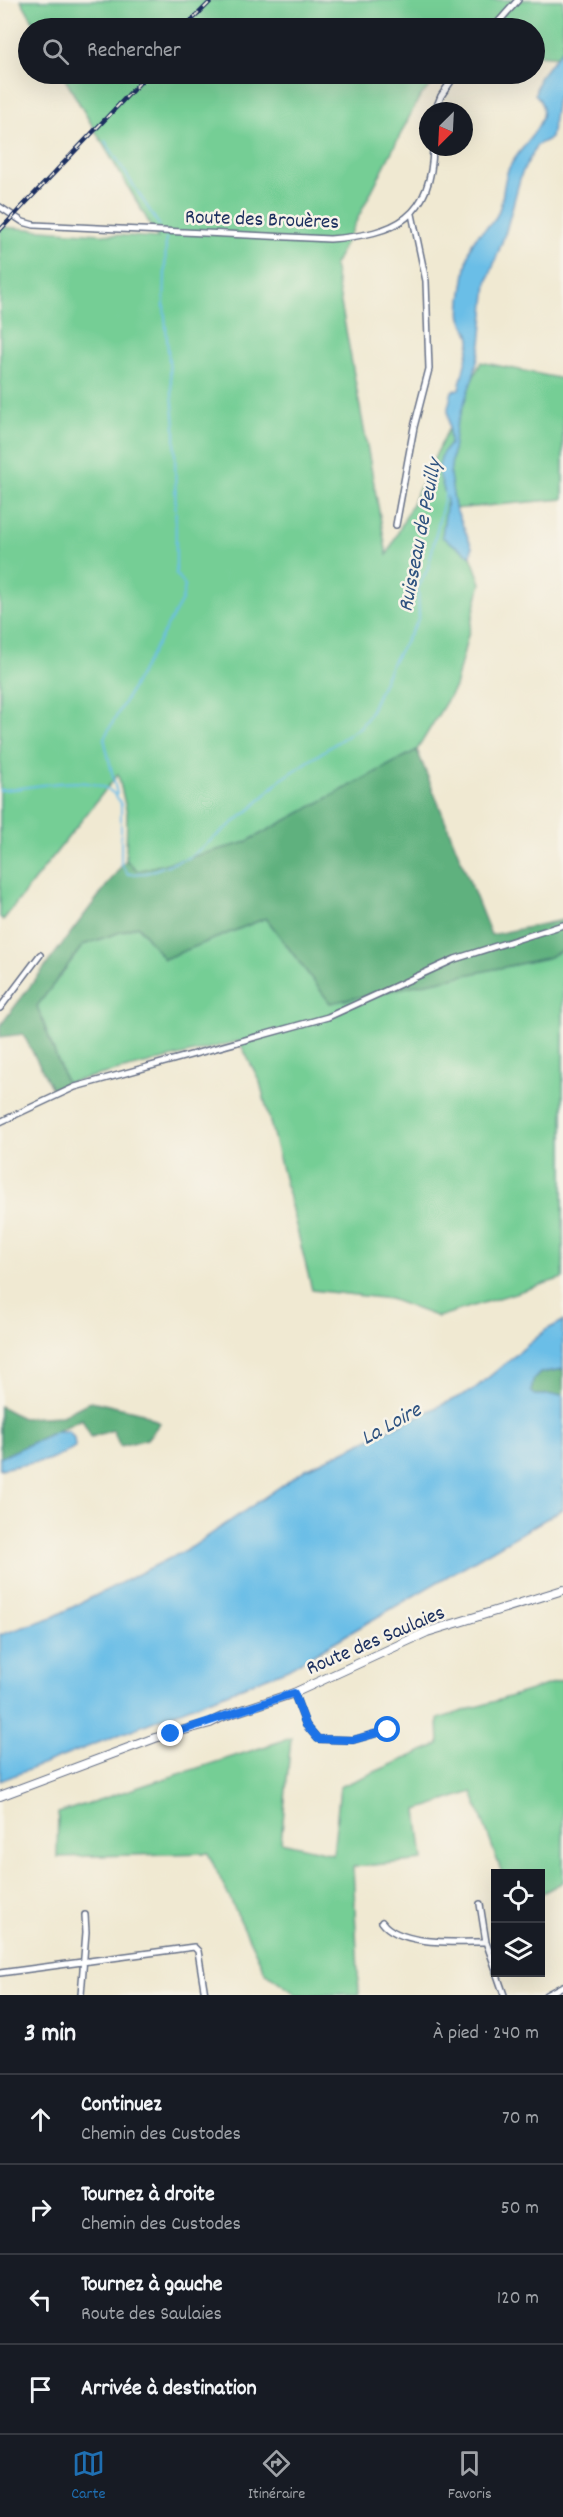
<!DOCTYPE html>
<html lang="fr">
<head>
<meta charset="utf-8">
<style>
	:root { --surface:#171b24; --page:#20242c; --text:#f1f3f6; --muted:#9ea1a6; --line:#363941; --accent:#1f6fb2 }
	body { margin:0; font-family:Dekko,sans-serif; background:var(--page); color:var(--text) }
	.controls { position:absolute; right:18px; bottom:18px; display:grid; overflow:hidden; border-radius:0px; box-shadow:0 6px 24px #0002 }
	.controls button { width:54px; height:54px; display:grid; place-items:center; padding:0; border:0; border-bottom:2px solid var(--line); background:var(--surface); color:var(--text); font:30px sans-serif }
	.compass { position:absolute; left:419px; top:102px; width:54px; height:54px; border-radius:50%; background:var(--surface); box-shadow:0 6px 24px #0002; rotate:204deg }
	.stop { position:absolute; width:18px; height:18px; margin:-14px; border:4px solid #1a73e8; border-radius:50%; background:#fff }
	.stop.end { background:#1a73e8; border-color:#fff; box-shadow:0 2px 6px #0008 }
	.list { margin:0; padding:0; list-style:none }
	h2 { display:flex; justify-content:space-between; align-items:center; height:78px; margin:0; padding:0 24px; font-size:26px }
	h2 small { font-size:20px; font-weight:400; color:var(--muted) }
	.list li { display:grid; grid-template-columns:39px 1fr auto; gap:18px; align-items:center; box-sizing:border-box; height:90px; padding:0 24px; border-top:2px solid var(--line) }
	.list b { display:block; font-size:22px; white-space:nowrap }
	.list p { margin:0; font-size:20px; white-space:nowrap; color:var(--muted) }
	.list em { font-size:20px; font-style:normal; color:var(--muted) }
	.icon { flex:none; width:33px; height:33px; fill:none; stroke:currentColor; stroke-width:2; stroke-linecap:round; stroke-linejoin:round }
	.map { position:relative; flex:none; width:563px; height:1995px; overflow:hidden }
	.search { position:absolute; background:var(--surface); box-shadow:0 6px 24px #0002; left:18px; right:18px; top:18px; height:66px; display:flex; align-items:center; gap:15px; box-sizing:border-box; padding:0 21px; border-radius:33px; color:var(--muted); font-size:22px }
	.sheet { height:438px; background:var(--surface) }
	nav { display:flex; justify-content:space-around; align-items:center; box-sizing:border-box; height:84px; border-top:2px solid var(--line); background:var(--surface); font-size:16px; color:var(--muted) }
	nav a { display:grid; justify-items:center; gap:3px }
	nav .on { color:var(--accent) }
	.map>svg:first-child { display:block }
	.green { fill:#74ce95; stroke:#487e7a; stroke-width:1.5 }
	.forest { fill:#5fb17e; stroke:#3d706e; stroke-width:1.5 }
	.water { fill:#6bbee7; stroke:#4376a2; stroke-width:1.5 }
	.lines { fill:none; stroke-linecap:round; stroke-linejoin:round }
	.stream { stroke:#6bbee7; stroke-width:2 }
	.street-casing { stroke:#667087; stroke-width:8 }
	.secondary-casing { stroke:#667087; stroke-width:10 }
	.street { stroke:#fff; stroke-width:5 }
	.secondary { stroke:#fff; stroke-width:8 }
	.rail-casing { stroke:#1b2f5e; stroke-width:4.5 }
	.rail { stroke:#f7f3e8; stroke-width:2; stroke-dasharray:7; stroke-linecap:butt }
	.route { stroke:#1a73e8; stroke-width:8 }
	.labels { text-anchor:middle; stroke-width:5; stroke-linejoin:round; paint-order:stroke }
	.street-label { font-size:21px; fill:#1b2f5e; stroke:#f7f3e8 }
	.water-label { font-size:22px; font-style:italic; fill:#2f5380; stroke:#f7f3e8 }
</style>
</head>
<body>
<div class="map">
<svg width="563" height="1995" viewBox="0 0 563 1995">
	<rect width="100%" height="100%" fill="#f7f3e8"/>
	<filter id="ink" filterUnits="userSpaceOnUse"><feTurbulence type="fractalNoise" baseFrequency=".0167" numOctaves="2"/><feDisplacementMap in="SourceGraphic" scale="12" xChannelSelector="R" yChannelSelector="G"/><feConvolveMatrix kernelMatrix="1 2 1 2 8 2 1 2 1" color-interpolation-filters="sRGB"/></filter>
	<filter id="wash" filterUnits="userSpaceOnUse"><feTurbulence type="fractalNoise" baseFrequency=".008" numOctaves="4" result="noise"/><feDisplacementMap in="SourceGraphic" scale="24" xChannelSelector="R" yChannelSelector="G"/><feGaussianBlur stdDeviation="1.35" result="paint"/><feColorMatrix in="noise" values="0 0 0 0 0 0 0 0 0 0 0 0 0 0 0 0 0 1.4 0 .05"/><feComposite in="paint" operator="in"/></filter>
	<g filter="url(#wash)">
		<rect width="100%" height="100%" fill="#f0e9d2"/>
		<!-- green -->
		<path class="green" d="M21 0H563V57L535 55 534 28H37Z
			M62 74H441L419 98 334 265 387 555 481 362 563 379V499L453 509 481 583 455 687 417 750 244 843 138 871 126 860 127 813 118 774 3 920 0 917V227L158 238Z
			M266 918 330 1003 547 958 563 950V1278L438 1317 390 1299 312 1290 260 1082 239 1041 66 1083 37 1006 83 945 138 926 164 959Z
			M563 1680V1882L541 1894 540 1874 502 1873 472 1792 417 1810 423 1860 353 1867 359 1994 297 1995 265 1972 208 1853 57 1857 58 1813 291 1738 281 1842 333 1854 340 1787 439 1744 438 1719Z"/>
		<!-- forest -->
		<path class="forest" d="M417 750 491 935 563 920V950L547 958 330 1003 266 918 164 959 138 926 83 945 37 1006 66 1083 52 1089 23 1034 0 1037V1026L126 860 138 871 244 843Z
			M563 1369V1395H535L531 1392 533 1380 540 1373Z
			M91 1401 143 1413 160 1423 147 1439 120 1446 113 1430 91 1437 82 1419 0 1458V1406L22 1418 62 1416Z"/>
		<!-- water -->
		<path class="water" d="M563 48V86L557 99 551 138 537 145 521 175 506 231 487 283 481 344 474 374 456 427 450 475 455 507 472 547 471 556 442 537 447 500 438 470 442 454 450 444 448 408 452 391 459 389 470 343C471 332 464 327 461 318 458 308 467 260 470 249 474 233 488 230 496 217 504 203 502 188 507 173 514 149 561 119 535 94L539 78Z
			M563 1321V1369L540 1373 533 1380 531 1391 535 1395H563V1509L288 1669 0 1781V1635L53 1617 192 1547 306 1469 473 1390 546 1330Z
			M57 1431H69L74 1438 75 1447 53 1459 0 1469V1458Z"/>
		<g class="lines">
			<!-- stream -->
			<path class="stream" d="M105 141 159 225
				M0 790C31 790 107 765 121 805V864L128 874 146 873 190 857 252 808 279 781 360 727 368 717 391 665 416 624 419 616 418 588 428 568 446 491
				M117 794 104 738 182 600 185 586 176 574 175 426 164 306 166 238"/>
		</g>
	</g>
	<g filter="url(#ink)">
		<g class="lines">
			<!-- street casing -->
			<g class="street-casing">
				<path id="street" d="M493 28 518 0
					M435 111 441 96 456 74
					M0 207 23 222 34 225 330 239C396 234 432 218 433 147
					M396 525 414 427 429 369 426 281 412 214
					M0 1008 40 955
					M0 1122 75 1087 328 1017 455 959 563 925
					M294 1693 306 1725 318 1739 353 1740 388 1730
					M480 1904 486 1942 496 1970
					M382 1922C399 1946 457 1942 486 1942
					M496 1972 504 1995
					M0 1973 194 1947 198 1951 205 1995
					M81 1995 86 1932 85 1915
					M546 1995 563 1986"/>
			</g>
			<!-- secondary casing -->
			<g class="secondary-casing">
				<path id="secondary" d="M0 1796 155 1738 210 1723 224 1716 294 1693 427 1632 563 1590"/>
			</g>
			<!-- street -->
			<use href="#street" class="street"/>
			<!-- secondary -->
			<use href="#secondary" class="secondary"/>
			<!-- rail casing -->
			<g class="rail-casing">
				<path id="rail" d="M184 28 212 0
					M0 230 148 74"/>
			</g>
			<!-- rail -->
			<use href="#rail" class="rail"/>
		</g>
	</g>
	<g class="lines" filter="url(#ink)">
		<!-- route -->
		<path class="route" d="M171 1734 294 1693 306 1725 318 1739 353 1740 388 1730"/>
	</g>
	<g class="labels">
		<!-- street labels -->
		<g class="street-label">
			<text transform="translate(262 218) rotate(2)" y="7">Route des Brouères</text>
			<text transform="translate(375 1639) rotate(-23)" y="7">Route des Saulaies</text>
		</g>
		<!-- water labels -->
		<g class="water-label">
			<text transform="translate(418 535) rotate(-79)" y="8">Ruisseau de Peuilly</text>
			<text transform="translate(390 1422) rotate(-29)" y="8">La Loire</text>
		</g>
	</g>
</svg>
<div class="controls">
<button><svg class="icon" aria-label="locate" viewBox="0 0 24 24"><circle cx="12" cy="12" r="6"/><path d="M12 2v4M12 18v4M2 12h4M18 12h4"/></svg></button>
<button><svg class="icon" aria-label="layers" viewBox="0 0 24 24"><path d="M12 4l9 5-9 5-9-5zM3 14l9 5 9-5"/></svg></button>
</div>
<svg class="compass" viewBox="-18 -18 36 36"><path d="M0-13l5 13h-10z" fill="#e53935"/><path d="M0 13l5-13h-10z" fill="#9ea1a6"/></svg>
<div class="stop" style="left:388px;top:1730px"></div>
<div class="stop end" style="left:171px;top:1734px"></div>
<div class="search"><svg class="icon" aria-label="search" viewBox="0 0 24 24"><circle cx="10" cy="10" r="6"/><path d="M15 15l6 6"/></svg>Rechercher</div>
</div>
<section class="sheet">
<h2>3 min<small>À pied · 240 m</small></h2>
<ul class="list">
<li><svg class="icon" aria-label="ahead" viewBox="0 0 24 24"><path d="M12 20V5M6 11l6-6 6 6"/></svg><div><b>Continuez</b><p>Chemin des Custodes</p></div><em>70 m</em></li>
<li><svg class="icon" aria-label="right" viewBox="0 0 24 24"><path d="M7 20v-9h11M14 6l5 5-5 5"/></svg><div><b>Tournez à droite</b><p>Chemin des Custodes</p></div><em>50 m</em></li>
<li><svg class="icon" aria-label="left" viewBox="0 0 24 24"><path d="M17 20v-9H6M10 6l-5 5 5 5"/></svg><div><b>Tournez à gauche</b><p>Route des Saulaies</p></div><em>120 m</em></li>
<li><svg class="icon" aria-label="arrive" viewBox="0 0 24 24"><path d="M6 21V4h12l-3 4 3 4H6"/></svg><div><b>Arrivée à destination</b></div></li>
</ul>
</section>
<nav>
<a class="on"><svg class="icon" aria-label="map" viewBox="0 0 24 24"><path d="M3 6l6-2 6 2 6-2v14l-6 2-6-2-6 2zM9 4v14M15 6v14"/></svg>Carte</a>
<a><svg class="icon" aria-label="directions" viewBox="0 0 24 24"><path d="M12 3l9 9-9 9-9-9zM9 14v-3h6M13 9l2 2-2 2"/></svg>Itinéraire</a>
<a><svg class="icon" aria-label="saved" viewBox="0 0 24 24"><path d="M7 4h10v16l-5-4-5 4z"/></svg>Favoris</a>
</nav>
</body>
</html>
